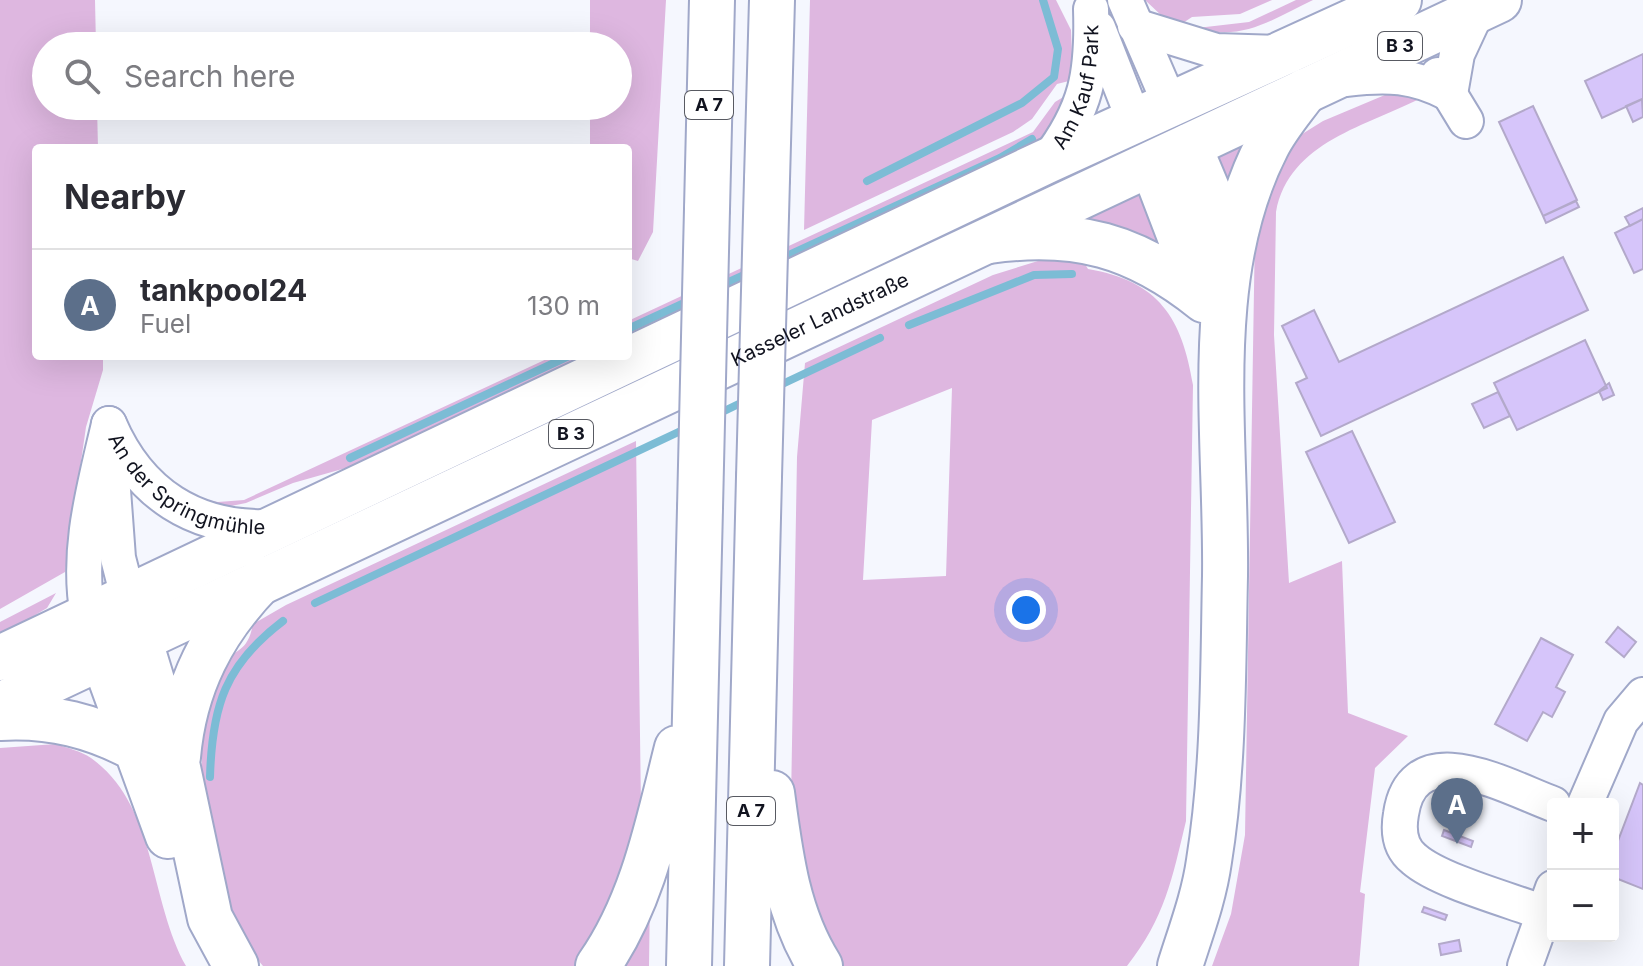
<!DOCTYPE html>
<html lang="en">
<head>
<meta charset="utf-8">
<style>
	:root { --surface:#fff; --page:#f7f7f7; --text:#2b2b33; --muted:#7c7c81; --line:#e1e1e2; --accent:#863d22 }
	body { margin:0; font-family:Inter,sans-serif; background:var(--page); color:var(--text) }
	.controls { position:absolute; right:24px; bottom:24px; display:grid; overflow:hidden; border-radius:8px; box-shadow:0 8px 32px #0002 }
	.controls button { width:72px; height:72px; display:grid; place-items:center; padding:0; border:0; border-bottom:2px solid var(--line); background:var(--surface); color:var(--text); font:40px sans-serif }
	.you { position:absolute; left:1026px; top:610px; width:28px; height:28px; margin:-20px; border:6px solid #fff; border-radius:50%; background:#1a73e8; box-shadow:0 0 0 12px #1a73e833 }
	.badge { display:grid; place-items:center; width:52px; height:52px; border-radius:50%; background:var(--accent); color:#fff; font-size:26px; font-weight:700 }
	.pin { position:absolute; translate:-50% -66px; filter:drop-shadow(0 2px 4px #0008) }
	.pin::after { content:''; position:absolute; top:42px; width:28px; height:24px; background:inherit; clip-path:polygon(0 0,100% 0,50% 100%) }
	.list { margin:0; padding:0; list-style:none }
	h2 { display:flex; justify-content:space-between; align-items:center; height:104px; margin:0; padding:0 32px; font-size:34px }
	h2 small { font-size:26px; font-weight:400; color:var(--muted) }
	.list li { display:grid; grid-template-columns:52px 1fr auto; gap:24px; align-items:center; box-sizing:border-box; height:112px; padding:0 32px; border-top:2px solid var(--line) }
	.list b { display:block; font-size:30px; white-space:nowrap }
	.list p { margin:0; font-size:26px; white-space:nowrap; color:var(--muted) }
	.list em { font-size:26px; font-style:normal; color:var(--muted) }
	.icon { flex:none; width:44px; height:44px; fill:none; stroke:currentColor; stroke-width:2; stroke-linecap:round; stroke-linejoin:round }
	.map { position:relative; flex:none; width:1643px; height:966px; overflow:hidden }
	.search { position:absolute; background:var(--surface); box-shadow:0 8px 32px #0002; left:32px; top:32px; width:600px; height:88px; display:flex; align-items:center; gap:20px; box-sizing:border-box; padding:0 28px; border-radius:44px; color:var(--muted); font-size:30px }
	.panel { position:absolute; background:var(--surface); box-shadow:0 8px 32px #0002; left:32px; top:144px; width:600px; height:216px; border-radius:8px }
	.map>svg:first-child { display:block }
	.green { fill:#deb7e0; fill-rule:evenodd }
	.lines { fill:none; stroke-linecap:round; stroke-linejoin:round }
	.stream { stroke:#7cbcd5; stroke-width:8 }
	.building { fill:#d6c5fa; stroke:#b3a9ca; stroke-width:2 }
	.minor-casing { stroke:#a0a8c9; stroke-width:38 }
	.major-casing { stroke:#a0a8c9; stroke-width:48 }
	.highway-casing { stroke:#a0a8c9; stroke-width:48 }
	.minor { stroke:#fff; stroke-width:34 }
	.major { stroke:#fff; stroke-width:44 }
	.highway { stroke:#fff; stroke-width:44 }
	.highway-bridge-casing { stroke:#a0a8c9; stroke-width:48; stroke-linecap:butt }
	.highway-bridge { stroke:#fff; stroke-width:44 }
	.labels { text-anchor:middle; stroke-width:6; stroke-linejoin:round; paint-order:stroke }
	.shield { fill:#fff; stroke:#585a62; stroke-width:2 }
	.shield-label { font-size:18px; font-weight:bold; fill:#11131f }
	.street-label { font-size:20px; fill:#11131f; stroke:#fff }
</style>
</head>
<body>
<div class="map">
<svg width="1643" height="966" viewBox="0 0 1643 966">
	<rect width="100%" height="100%" fill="#f5f7fe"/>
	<!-- green -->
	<path class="green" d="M0 0H95L96 46H46V106H97L98 148H36V356H103V370L86 427 65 572 0 609Z
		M590 0H666L653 232 638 261 628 258V148H590V106H618V46H590Z
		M810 0H1056L1071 30 1073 80 1057 84 1032 119 1013 132 804 230Z
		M1145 0H1272L1240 14 1192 17 1180 25 1163 17Z
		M1296 0H1313C1273 19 1242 42 1197 28L1249 22Z
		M1392 92 1423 97C1368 126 1289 141 1276 212L1274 335 1289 583 1342 561 1348 713 1408 736 1375 768 1360 892 1365 894 1359 966H1212L1231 914 1245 835 1255 229 1291 141 1323 121Z
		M1065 96H1069L1047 133 1029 149 628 339V321L1033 132 1055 102Z
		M1259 131 1234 196 1210 155Z
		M1140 190 1167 248 1060 224Z
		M1082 259 1088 269C1159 281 1182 318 1193 385L1186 821C1172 879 1165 918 1127 966H836L816 936 791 801 797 457 805 363 993 275 1038 261ZM952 388 946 576 863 580 872 420Z
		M553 356H592L367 462 293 483 246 503 226 507 191 497 218 502 244 500Z
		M636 441 641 808C626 864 606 917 575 966H263C209 905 188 772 211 695 213 687 217 674 222 667 235 646 247 655 253 624L286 605Z
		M56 593 47 608 0 636V622Z
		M56 744C67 748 81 751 91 758 157 805 149 900 186 966H0V748Z
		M650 893 649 966H612Z"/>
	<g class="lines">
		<!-- stream -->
		<path class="stream" d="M867 181 1022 103 1054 77 1058 49 1043 0
			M778 260 1000 158 1032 139
			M720 286 751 272
			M909 325 1034 275 1072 274
			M628 329 693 299
			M776 387 880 338
			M718 414 749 399
			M350 458 569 356
			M315 603 687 428
			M210 777C212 706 225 665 283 621"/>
	</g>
	<!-- building -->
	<path class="building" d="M1643 54V99L1602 118 1585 81Z
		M1642 99 1643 117 1633 122 1626 106Z
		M1533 106 1577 200 1543 216 1499 122Z
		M1576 201 1579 207 1546 223 1543 216Z
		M1643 208V219L1630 226 1625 217Z
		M1643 219V269L1634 273 1615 233Z
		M1563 257 1588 310 1321 436 1296 383 1307 378 1282 326 1314 310 1339 362Z
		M1585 340 1607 388 1517 430 1494 383Z
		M1609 383 1614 395 1603 400 1599 391Z
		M1498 392 1510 416 1484 428 1472 404Z
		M1352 431 1395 522 1349 543 1306 452Z
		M1618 627 1636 642 1624 657 1606 642Z
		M1541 638 1573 655 1556 687 1565 692 1552 717 1543 712 1527 741 1495 724Z
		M1640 783 1643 785V889L1613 877V854Z
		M1444 830 1473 841 1471 847 1442 836Z
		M1424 907 1447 915 1445 920 1422 912Z
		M1459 940 1461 951 1441 955 1439 944Z"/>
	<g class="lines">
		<!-- minor casing -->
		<g class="minor-casing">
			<g id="minor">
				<path d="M1125 0 1170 104"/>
				<path d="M1135 26 1216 51 1278 53"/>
				<path d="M1098 28 1134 120"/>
				<path d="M1438 75 1466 121"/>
				<path d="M1347 79C1387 74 1414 75 1450 94L1457 54 1477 11"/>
				<path id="s1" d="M1047 161C1087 109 1093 73 1091 9"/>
				<path id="s2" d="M109 424C139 494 195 530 271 527"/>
				<path d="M111 463 118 558 128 597"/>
				<path d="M88 616C76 550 94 489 109 424"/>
				<path d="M1585 804 1621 721 1643 695"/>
				<path d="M1544 913C1510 900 1439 881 1414 859 1400 848 1398 831 1401 814 1413 733 1507 787 1553 804"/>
				<path d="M1525 966 1553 888"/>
			</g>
		</g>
		<!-- major casing -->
		<g class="major-casing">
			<g id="major">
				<path d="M0 658 1047 161 1399 0"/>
				<path id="s3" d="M0 705 1499 0"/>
			</g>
		</g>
		<!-- highway casing -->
		<g class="highway-casing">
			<path id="highway" d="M1189 146 1210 196 1224 261
				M1152 164 1204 300
				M767 179 772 0
				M707 209 712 0
				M989 241C1076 229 1135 245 1204 300
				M139 638 177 763 210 918 236 966
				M102 655 168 836
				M0 718C51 715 94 726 138 750
				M178 757C184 686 213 630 263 579
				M772 793C780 853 787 914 820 966
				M598 966C643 902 658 823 677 748
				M689 966 700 508
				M747 966 759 477
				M1180 966C1191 931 1204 897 1209 861 1224 768 1223 670 1225 576 1227 435 1200 276 1267 146 1277 126 1292 109 1305 91"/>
		</g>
		<!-- minor -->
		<use href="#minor" class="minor"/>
		<!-- major -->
		<use href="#major" class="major"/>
		<!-- highway -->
		<use href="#highway" class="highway"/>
		<!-- highway-bridge casing -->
		<g class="highway-bridge-casing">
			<path id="highway-bridge" d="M759 477 767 179
				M700 508 707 209"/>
		</g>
		<!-- highway-bridge -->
		<use href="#highway-bridge" class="highway-bridge"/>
	</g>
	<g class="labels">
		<!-- shield labels -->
		<g class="shield">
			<rect x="1378" y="32" width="44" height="28" rx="6"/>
			<rect x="685" y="91" width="48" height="28" rx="6"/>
			<rect x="549" y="420" width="44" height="28" rx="6"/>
			<rect x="727" y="797" width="48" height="28" rx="6"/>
		</g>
		<g class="shield-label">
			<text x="1400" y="52">B 3</text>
			<text x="709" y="111">A 7</text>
			<text x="571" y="440">B 3</text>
			<text x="751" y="817">A 7</text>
		</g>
		<!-- street labels -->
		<g class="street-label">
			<text dy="7" stroke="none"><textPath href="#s1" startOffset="82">Am Kauf Park</textPath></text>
			<text dy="7" stroke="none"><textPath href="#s3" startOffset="906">Kasseler Landstraße</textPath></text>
			<text dy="7" stroke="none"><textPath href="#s2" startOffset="106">An der Springmühle</textPath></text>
		</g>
	</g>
</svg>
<div class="controls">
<button>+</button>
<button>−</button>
</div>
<div class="you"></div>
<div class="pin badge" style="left:1457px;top:844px;background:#5c6f8a">A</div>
<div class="search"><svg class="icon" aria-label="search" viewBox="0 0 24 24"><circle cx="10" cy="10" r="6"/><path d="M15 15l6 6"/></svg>Search here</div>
<section class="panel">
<h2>Nearby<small></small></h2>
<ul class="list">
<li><span class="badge" style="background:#5c6f8a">A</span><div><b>tankpool24</b><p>Fuel</p></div><em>130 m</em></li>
</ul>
</section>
</div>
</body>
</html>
